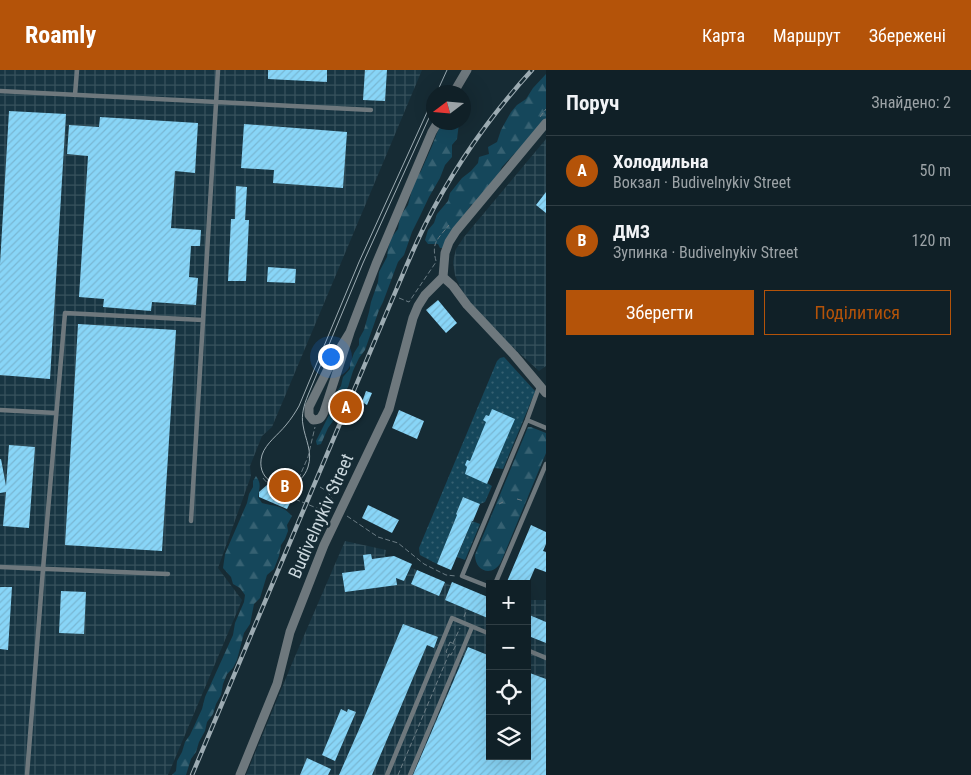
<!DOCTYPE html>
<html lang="uk">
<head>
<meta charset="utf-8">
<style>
	:root { --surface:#102027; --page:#1e2d33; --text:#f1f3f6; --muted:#9ca3a7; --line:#303e44; --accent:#b45309 }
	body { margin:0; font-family:"Roboto Condensed",sans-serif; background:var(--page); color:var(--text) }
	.controls { position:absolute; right:15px; bottom:15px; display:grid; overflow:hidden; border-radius:0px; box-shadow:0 5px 20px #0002 }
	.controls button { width:45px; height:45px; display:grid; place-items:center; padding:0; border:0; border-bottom:1px solid var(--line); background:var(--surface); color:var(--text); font:25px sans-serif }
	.compass { position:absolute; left:426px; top:15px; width:45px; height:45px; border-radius:50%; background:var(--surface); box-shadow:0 5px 20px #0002; rotate:254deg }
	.you { position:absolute; left:330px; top:286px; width:18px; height:18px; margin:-12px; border:4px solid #fff; border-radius:50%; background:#1a73e8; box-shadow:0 0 0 8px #1a73e833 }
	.badge { display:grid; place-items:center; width:32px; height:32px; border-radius:50%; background:var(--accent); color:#fff; font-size:16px; font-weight:700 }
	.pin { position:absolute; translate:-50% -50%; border:2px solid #fff; box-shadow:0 1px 5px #0006 }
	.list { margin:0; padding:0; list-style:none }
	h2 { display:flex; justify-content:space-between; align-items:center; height:65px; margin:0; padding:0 20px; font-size:21px }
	h2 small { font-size:16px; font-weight:400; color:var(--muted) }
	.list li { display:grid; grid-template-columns:32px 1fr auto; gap:15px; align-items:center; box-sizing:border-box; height:70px; padding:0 20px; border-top:1px solid var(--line) }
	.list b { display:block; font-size:19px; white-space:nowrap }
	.list p { margin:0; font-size:16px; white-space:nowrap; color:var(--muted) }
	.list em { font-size:16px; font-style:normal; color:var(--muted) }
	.actions { display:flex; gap:10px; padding:15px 20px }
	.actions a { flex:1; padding:11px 0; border:1px solid var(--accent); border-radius:0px; text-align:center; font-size:18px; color:var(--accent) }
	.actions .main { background:var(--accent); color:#fff }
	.icon { flex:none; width:28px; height:28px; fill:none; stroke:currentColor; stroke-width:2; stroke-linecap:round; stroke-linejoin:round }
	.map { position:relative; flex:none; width:546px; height:705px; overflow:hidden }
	header { display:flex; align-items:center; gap:30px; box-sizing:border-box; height:70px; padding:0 25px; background:var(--accent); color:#fff }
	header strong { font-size:24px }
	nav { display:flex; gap:28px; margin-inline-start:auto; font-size:18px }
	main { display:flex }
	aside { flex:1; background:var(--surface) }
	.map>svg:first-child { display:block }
	.industrial { fill:url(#industrial-grid) }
	.grass { fill:url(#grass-dots) }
	.forest { fill:url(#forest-firs) }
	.building { fill:url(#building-hatch) }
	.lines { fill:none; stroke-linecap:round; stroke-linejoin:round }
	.path { stroke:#6b7c84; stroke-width:1; stroke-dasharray:5 2.5; stroke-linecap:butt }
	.service { stroke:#6e787d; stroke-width:4.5 }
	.minor { stroke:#6e787d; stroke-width:9 }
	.tram { stroke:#9cabb2; stroke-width:1 }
	.rail-casing { stroke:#9cabb2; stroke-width:4.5 }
	.rail { stroke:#162b34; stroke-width:2.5; stroke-dasharray:8; stroke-linecap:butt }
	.labels { text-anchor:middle; stroke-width:5; stroke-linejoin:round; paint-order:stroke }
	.street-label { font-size:18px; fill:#cad7dd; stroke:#162b34 }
</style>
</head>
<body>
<header>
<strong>Roamly</strong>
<nav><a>Карта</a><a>Маршрут</a><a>Збережені</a></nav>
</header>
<main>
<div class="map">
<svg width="546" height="705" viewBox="0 0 546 705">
	<defs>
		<pattern id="industrial-grid" width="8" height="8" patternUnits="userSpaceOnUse" patternTransform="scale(1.25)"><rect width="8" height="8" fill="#183542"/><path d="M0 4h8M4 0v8" fill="none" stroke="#38525d"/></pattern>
		<pattern id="grass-dots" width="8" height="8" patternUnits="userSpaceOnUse" patternTransform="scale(1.25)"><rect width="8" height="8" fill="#15475b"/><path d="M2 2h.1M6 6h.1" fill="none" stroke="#366172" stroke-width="1.8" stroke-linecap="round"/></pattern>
		<pattern id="forest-firs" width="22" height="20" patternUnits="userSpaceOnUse" patternTransform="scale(1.25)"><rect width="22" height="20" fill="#15475b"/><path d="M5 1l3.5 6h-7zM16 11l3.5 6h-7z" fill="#366172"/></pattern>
		<pattern id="building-hatch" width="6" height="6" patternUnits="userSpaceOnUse" patternTransform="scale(1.25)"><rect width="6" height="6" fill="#88d5f7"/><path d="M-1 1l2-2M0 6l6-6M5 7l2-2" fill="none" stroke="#79b7d3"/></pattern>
	</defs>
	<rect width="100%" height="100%" fill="#162b34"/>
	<!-- industrial -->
	<path class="industrial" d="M0 0H422L272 357 262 366 250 396 251 406 218 498 242 530 168 705H0Z
		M546 69V296L539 301 489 256 468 231 460 217 455 205 453 192 456 179 464 167Z
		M345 471 386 480 385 486 450 515 452 512 490 528V686H527V530H546V705H246L293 591Z"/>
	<!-- grass -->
	<path class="grass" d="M504 287 535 321V322L503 399 494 398 487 413 492 416 485 432 480 434 463 427 456 444 457 445 437 494 420 485 419 478 497 291 500 288Z
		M472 451 480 454 465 490 457 487Z"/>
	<!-- forest -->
	<path class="forest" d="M546 4V50L530 66 519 81 514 84 502 97 496 109 475 133 471 135 443 178H440L438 174H428L425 170 428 160 434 153 437 144 448 131 450 123 462 108 471 101 478 93 479 87 489 84 488 77 497 72 501 60 511 42 517 35 526 29 533 18Z
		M442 53H453L452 56 457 53H459L457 69 452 75V87L445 95 440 108 429 127 420 146 412 162 404 185 398 192 383 232 379 240 365 280 359 288 353 301 348 317 343 324 333 351 328 358 321 374 317 375 316 371 333 337 335 324 341 316 343 307 350 299V294L354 283 359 275V269L364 260 369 242 371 232 378 212 379 202 387 187 388 179 391 168 398 159 400 146 408 135 414 112 421 101 432 76 437 63Z
		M528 357H531L546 363V383L501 492C493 507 475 502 475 485Z
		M256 406C262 414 259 419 258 427L262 433C276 437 281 434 292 446L287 455 288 461 285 469 281 475 279 486 274 499 267 505 260 528 254 534 250 554 244 563 237 590 233 598 227 604 223 614 221 625 216 634 213 644 207 652 205 661 199 672 196 682 191 689 186 705H172L176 701 177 691 182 682 185 672 190 665 202 639 205 627 233 565 235 553 244 532 245 525 240 518 233 514 231 507 223 498 225 484 247 433 249 424 253 417V411Z"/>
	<!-- building -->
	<path class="building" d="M268 0H327V12L268 9Z
		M365 0H387L385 31 363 30Z
		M9 41 66 44 50 309 0 305V194Z
		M100 47 198 53 195 103 175 101 171 158 201 160 200 176H191L189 207 198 208 196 235 152 232 151 241 103 237 104 229 79 227 88 86 67 84 69 55 99 57Z
		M244 54 347 62 343 118 273 113 274 100 241 98Z
		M236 116 247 117 245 150H249L246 211H228L231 149H235Z
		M546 122V143L536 135Z
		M268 197 296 199 295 213 267 212Z
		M438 230 457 253 446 263 426 240Z
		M78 254 176 260 162 481 65 475Z
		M366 321 372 323 367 335 362 332Z
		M492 339 515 349 487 414 465 404 467 397 465 395 467 390 470 391 486 352 483 350 486 345 489 346Z
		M399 340 424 351 417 369 392 358Z
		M9 375 35 377 29 458 3 456 6 422 0 423V389H1L6 416Z
		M267 415 280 421 281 427 291 431 287 439 259 427V422Z
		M463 427 480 434 473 451H472L451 500 437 494 457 445 456 444Z
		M368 435 399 450 392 463 362 448Z
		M531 455 546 462V474L543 481 546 482V502L535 498 528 514H506Z
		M371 484 372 489 394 486 412 494 404 511 396 508 397 515 345 522 342 503 365 500 363 485Z
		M417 500 445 512 439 526 411 514Z
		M452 512 490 528V549L445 530Z
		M0 517H12L8 580 0 579Z
		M61 521 86 522 84 564 59 563Z
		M527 544 546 552V573L531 567 529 572 527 571Z
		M403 554 438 567 434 578 427 575 372 705H339L364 648Z
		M468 577 490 586V686H527V602L546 609V705H413Z
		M341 639 347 642 348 639 356 642 335 691 322 685Z
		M307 688 331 699 328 705H300Z"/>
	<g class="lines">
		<!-- path -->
		<path class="path" d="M540 47 546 39
			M436 191C431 172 438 169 449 155
			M399 228 409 232 436 192
			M263 408C271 419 283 422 295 417L308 387 315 357
			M320 417 327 421 341 419
			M285 421V425L319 439
			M327 421 335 433
			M517 429 524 431
			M288 432 294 417
			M499 434 503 432
			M347 446 378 467 398 473 424 494 446 505 456 506
			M322 457 313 455 327 421
			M464 547 467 539
			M450 572 456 575 451 585 446 582Z
			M453 573 460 558
			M398 705 449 584"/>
		<!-- service -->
		<path class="service" d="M0 21 371 40
			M75 25 77 0
			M0 340 56 343
			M527 350 546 358
			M191 451 218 0
			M0 497 168 504
			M495 514 546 394
			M490 517 462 506 527 350 539 317
			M527 580 546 588
			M27 705 43 499 65 243 203 250
			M387 705 452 548 490 564
			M410 705 472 557"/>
		<!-- minor -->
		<path class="minor" d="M454 22 467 0
			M443 207 453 216 467 235 514 285 546 323
			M350 262 331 293 309 337V345L313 350C320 350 321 348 324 342L350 262 376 194 432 62 438 52
			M240 705 277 614 290 562 324 475 389 339 413 248 418 236 425 225 443 207 445 183 449 172 456 161 546 53"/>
		<!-- tram -->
		<path class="tram" d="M437 22 447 0
			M433 29 359 192 299 336C295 343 291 349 286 355 278 365 266 373 262 385 253 417 298 428 308 397 313 382 305 369 303 355 301 345 304 335 308 325L363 193 433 39"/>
		<!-- rail casing -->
		<g class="rail-casing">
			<path id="rail" d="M192 705 397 218C406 197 415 175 425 155 453 99 490 46 532 0"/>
		</g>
		<!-- rail -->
		<use href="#rail" class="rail"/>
	</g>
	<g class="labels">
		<!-- street labels -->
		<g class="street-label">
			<text transform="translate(321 446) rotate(-66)" y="6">Budivelnykiv Street</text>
		</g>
	</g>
</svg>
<div class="controls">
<button>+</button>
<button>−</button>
<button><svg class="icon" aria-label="locate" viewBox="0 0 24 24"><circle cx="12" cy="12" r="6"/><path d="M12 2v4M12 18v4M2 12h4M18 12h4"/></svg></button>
<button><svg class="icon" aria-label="layers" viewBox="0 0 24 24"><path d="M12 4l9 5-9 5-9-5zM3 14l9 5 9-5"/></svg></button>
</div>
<svg class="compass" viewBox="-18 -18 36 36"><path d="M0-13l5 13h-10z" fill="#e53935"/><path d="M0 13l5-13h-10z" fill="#9ca3a7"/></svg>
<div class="you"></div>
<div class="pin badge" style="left:346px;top:337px">A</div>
<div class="pin badge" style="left:285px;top:416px">B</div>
</div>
<aside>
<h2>Поруч<small>Знайдено: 2</small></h2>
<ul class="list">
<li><span class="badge">A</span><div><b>Холодильна</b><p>Вокзал · Budivelnykiv Street</p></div><em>50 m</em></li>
<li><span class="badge">B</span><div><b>ДМЗ</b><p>Зупинка · Budivelnykiv Street</p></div><em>120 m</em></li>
</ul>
<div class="actions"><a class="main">Зберегти</a><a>Поділитися</a></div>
</aside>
</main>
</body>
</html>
